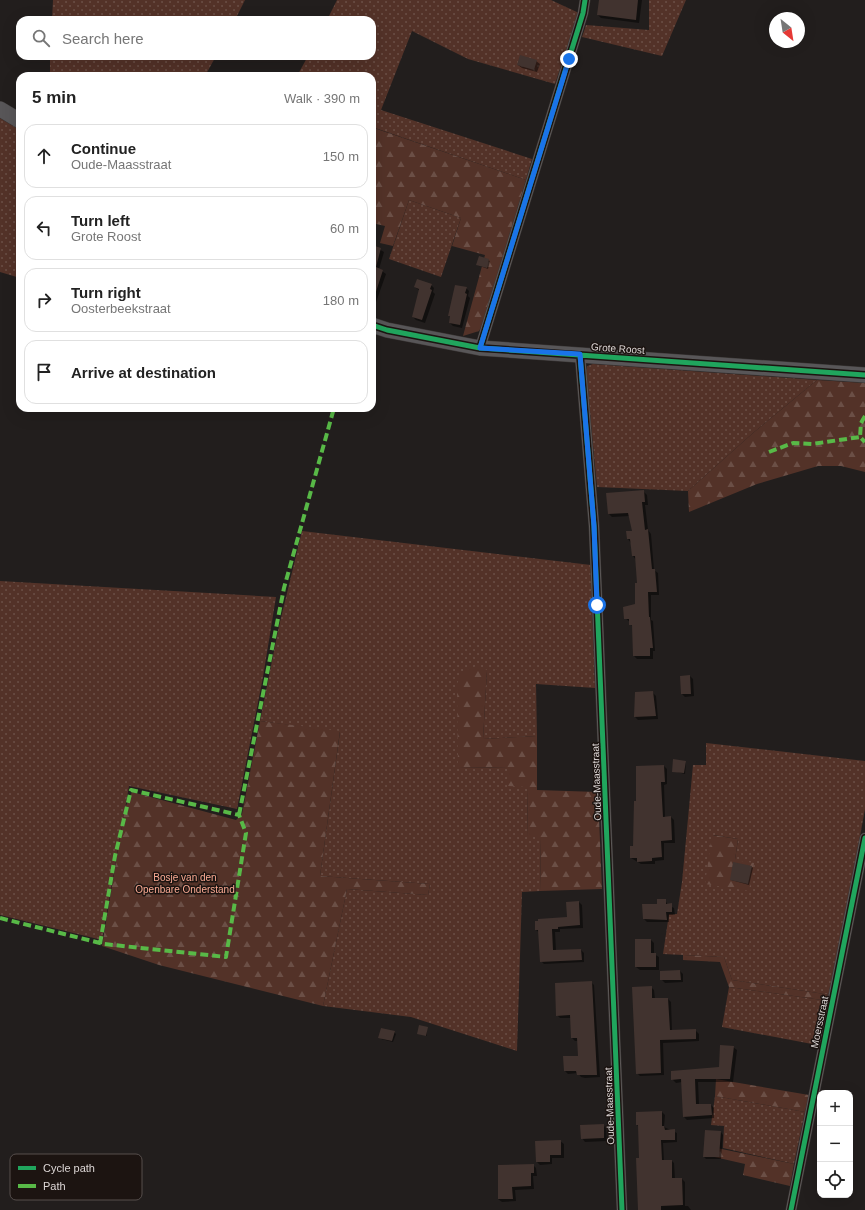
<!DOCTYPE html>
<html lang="en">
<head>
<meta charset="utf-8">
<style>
	:root { --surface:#fff; --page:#f2f2f2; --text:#222; --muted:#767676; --line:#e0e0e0 }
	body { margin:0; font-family:Arial,sans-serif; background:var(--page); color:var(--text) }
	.controls { position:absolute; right:12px; bottom:12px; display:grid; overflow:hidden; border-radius:8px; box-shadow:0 4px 16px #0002 }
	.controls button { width:36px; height:36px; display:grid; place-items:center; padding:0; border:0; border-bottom:1px solid var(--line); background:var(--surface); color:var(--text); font:20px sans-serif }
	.compass { position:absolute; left:769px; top:12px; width:36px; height:36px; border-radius:50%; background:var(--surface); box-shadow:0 4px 16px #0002; rotate:150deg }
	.stop { position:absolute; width:12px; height:12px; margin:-9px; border:3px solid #1a73e8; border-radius:50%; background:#fff }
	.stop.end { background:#1a73e8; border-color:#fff; box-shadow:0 1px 4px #0008 }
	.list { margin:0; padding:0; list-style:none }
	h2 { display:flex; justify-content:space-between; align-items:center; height:52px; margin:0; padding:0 16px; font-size:17px }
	h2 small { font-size:13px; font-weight:400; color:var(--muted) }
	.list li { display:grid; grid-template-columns:26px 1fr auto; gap:12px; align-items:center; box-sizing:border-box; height:64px; margin:0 8px 8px; padding:0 8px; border:1px solid var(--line); border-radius:12px }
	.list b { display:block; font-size:15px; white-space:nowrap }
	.list p { margin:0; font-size:13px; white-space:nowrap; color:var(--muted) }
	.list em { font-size:13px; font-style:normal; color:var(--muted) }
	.icon { flex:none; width:22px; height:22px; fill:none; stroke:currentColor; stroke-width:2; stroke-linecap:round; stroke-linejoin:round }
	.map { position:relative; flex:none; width:865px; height:1210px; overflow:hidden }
	.search { position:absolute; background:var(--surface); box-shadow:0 4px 16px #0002; left:16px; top:16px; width:360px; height:44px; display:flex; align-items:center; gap:10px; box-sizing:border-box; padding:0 14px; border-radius:12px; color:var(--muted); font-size:15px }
	.panel { position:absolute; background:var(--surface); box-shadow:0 4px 16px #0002; left:16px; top:72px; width:360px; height:340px; border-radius:12px }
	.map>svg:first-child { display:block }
	.grass { fill:url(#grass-dots); fill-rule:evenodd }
	.forest { fill:url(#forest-firs) }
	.shadow { fill:#0007 }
	.building { fill:#41332f }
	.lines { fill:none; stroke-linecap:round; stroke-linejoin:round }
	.street-casing { stroke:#3d3938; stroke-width:11 }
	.secondary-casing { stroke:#3d3938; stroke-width:16 }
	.street { stroke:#5c5857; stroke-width:10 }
	.secondary { stroke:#585658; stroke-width:15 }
	.quiet { stroke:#58b947; stroke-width:4; stroke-dasharray:8 4; stroke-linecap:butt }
	.cycleway-casing { stroke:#1c1411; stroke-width:8 }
	.cycleway { stroke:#20a55d; stroke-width:5 }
	.route { stroke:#1a73e8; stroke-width:5 }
	.labels { text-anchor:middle; stroke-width:3; stroke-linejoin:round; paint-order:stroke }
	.street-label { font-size:10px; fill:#ddd7d6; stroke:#1c1411 }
	.park-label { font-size:10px; fill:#fbab94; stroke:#1c1411 }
	.key { fill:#1c1411; stroke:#564e4c; stroke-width:1 }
	.key-label { font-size:11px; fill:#ddd7d6 }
</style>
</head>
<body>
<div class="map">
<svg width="865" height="1210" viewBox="0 0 865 1210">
	<defs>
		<pattern id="grass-dots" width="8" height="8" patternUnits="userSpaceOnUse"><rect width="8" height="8" fill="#533228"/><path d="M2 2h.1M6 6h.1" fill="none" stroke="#6b4f46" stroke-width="1.8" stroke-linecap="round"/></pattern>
		<pattern id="forest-firs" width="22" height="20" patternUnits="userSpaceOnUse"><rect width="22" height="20" fill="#533228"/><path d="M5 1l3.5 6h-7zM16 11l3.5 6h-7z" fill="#6b4f46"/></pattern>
	</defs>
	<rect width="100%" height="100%" fill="#221e1d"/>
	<!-- grass -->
	<path class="grass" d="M53 0H245L235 20H52Z
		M337 0H551L579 13 555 84 468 59 412 31 381 110 532 159 526 180 375 128 372 136V76H297L308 56H372V20H327Z
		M649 0H686L662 56 582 37 586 25 649 30Z
		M50 56H216L205 76H50Z
		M0 118 20 130V278L0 272Z
		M409 200 461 218 441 277 389 259Z
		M593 364 817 380 753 433 688 491 597 487 586 372 587 366Z
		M302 531 591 565 595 688 536 684 537 736 483 739 487 670 458 768 509 767 528 787 527 837H541L540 891 522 892 517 1051 411 1017 323 1006 347 889 428 895 430 884 320 876 340 732 260 721 279 626Z
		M0 581 276 597 263 677 237 809 129 786 102 940 0 915Z
		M706 743 865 761V809L831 995 732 980 724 957 663 954 669 914H677L682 882 693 765H706ZM713 835 738 839 735 860Z
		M729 987 822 1000 812 1044 722 1027Z
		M715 1096 805 1112 794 1164 723 1148 724 1126 711 1125Z"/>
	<!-- forest -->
	<path class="forest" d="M374 128 526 180 483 324 479 331 463 336 485 255 452 246 461 218 409 200 393 246 380 243 385 226 372 223V199L374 191 372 190V136Z
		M817 380 865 383V472L841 466H818L757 484 689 512 688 491 753 433Z
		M479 666 487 670 483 739 537 736V790L598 792 602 889 540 891 541 837H527L528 787 508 786 509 767 458 768 457 684C462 672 466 668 479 666Z
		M260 721 340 731 320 876 430 884 428 895 347 889 323 1006 159 965 102 946 125 808 132 792 236 820 242 814Z
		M712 835 738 839 735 860 754 863 750 891 705 884Z
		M683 955 724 957 732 980 831 995 820 1045 812 1044 822 1000 729 987 720 962 683 960Z
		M716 1079 809 1095 805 1112 715 1096Z
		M712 1147 794 1164 790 1186 743 1175 745 1164 710 1156Z"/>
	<!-- shadow -->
	<path class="shadow" d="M600 0H642L639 23 601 18 598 15Z
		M536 61 540 64 537 72 522 68 518 65Z
		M372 245 384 252 379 269 386 274 375 305 372 304Z
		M480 257 490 261 488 269 477 265Z
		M431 285 434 288 433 292 435 294 425 323 416 320 413 317 420 291 415 287Z
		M466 288 469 291 468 296 470 298 462 328 453 326 450 323 451 317 449 315Z
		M643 491 647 495 648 505H645L648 530 651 534 654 570 658 573 659 595H651V620L653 621 655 651H653V659H637L634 656 633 628 630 622 625 618 636 605 638 584 636 560 633 556 631 543 628 539 633 532 630 516 612 517 609 514Z
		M690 676 693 679 694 696 685 697 682 694Z
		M652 692 656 696 658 719 638 720 635 717 636 693Z
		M686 762 685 774 673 771Z
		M664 766 667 769V784L664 785 665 818 671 817 674 820 675 843H664V860L655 861V864H641L631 858 635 831 637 767Z
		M752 867 753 868 749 885 731 880Z
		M665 900 668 905 674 908 675 915H669V922H647L644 919Z
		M579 902 582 905 583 928 560 929V932H555L556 951 581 950 584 953V962L544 964 541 961 540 933 536 930V922L568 918Z
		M651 940 654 943V954L659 957V970H640L636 967Z
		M680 971 683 974V982L665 983 661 979Z
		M591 982 594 985 600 1077 585 1078 581 1077 578 1073 568 1074 565 1071 579 1056 578 1041H575L572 1038 571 1018H560L557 1015Z
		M651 987 654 990 655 999H668L671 1002 672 1031 695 1030 699 1034V1041L663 1043 664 1075 640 1076 637 1073Z
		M427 1028V1036L418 1033Z
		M394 1032 396 1034 393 1042 381 1039Z
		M733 1047 737 1050 733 1082H698L699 1105H711L714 1108V1118L687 1120 684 1117 682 1082 676 1083 672 1079 720 1068Z
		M662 1112 665 1115 664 1127 677 1133V1142L663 1143 664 1161H672L674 1163 675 1179H682L685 1182V1206H688L691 1210H639L640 1158 639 1127 637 1125Z
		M603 1125 606 1128 607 1141 585 1142 582 1138Z
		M706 1131 721 1132 723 1135 721 1159H706L704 1157Z
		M560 1141 564 1144V1158H552V1164L540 1165 537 1162Z
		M533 1165 536 1168 537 1176H533L534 1189 515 1190 516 1201 502 1202 498 1199Z"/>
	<!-- building -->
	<path class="building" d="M599 0H638L636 20 597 15Z
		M520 55 537 60 534 70 517 65Z
		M372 245 381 248 376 267 383 270 374 298 372 297Z
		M479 256 489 259 487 268 476 265Z
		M417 279 432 284 430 289 432 290 422 320 412 317 419 289 414 287Z
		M455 285 467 287 465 293 467 294 460 325 449 323 450 316H448Z
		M644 490 645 502H642L645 530 648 529 652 569H655L657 592H648L649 617H650L653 648H650V656H633L632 625H629V619H624L623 607 635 604V583H637L635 556H632L630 539H627L626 531H632L628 513 608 514 606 493Z
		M690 675 691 694H681L680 676Z
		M653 691 656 716 634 717 635 692Z
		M673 759 686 761 684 773 672 772Z
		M664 765 665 782H661L663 817 671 816 672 840 661 841 662 857 652 858V861L637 862V858H630V846H633L634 801H636V766Z
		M733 862 752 866 748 884 730 880Z
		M657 899H666V904L672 903V912H666L667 920 643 919 642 904H657Z
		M579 901 580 925 558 927V929H552L553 950 581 949 582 960 540 962 538 930H535V921H538V919L567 917 566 902Z
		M635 939H651V953H656V967H635Z
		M680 970 681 980H660V971Z
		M592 981 597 1075H577L576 1071H564L563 1056H578L577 1038H571L570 1015 556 1016 555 983Z
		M652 986V998H668L670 1030 696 1029V1039L660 1040 661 1073 636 1074 632 987Z
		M419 1025 428 1027 426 1036 417 1034Z
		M381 1028 395 1031 392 1041 378 1038Z
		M720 1045 734 1046 730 1079H695L696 1104H711L712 1115 683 1117 681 1079 671 1080V1071L719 1067Z
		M662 1111V1126H664L665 1130 675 1129V1140H661L662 1160H672V1178H682L683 1205 661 1206V1210H638L636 1158H639L638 1125H636V1112Z
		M604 1124V1138L581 1139 580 1125Z
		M705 1130 721 1131 719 1157H703Z
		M561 1140V1155H550V1162H536L535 1141Z
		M534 1164V1173H531V1186L512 1187 513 1199H498V1165Z"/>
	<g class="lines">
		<!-- street casing -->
		<g class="street-casing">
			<path id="street" d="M480 348 583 13 585 0
				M580 355 594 526 622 1210
				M791 1210 865 838"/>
		</g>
		<!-- secondary casing -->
		<g class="secondary-casing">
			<path id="secondary" d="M0 109 20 121
				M372 325 387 330 480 348 865 375"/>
		</g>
		<!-- street -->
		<use href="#street" class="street"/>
		<!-- secondary -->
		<use href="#secondary" class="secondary"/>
		<!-- quiet -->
		<path class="quiet" d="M865 416 861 423 860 437 865 442
			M769 452 793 443 812 444 860 437
			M239 815 284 588 334 408
			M0 918 104 944 226 957 246 833 239 815
			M100 944 115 856 131 790 239 815"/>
		<!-- cycleway casing -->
		<g class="cycleway-casing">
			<path id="cycleway" d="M372 325 387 330 480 348 865 375
				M480 348 583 13 585 0
				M580 355 594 526 622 1210
				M791 1210 865 838"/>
		</g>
		<!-- cycleway -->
		<use href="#cycleway" class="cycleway"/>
	</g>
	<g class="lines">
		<!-- route -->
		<path class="route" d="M569 59 480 348 580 354 594 526 597 605"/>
	</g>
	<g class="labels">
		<!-- street labels -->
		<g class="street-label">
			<text transform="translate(618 348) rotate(4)" y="4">Grote Roost</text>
			<text transform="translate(596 782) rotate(-92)" y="4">Oude-Maasstraat</text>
			<text transform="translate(819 1022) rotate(-78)" y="4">Moersstraat</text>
			<text transform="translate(609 1106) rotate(-92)" y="4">Oude-Maasstraat</text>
		</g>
		<!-- park labels -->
		<g class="park-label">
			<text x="185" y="881">Bosje van den<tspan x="185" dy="12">Openbare Onderstand</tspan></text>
		</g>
	</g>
	<!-- legend -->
	<rect x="10" y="1154" width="132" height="46" rx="6" class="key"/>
	<rect x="18" y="1166" width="18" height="4" fill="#20a55d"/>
	<rect x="18" y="1184" width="18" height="4" fill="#58b947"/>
	<g class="key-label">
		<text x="43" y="1172">Cycle path</text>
		<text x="43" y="1190">Path</text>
	</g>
</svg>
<div class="controls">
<button>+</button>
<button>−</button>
<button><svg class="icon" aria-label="locate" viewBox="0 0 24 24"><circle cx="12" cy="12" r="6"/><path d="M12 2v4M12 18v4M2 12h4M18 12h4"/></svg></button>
</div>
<svg class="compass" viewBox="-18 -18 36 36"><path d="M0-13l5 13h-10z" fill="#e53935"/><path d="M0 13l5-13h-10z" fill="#767676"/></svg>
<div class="stop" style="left:597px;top:605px"></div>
<div class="stop end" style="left:569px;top:59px"></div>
<div class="search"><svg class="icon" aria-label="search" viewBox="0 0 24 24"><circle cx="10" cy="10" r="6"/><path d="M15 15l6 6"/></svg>Search here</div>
<section class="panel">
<h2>5 min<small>Walk · 390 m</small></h2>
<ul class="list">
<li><svg class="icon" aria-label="ahead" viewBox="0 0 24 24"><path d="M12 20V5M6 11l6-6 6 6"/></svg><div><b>Continue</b><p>Oude-Maasstraat</p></div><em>150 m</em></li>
<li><svg class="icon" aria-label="left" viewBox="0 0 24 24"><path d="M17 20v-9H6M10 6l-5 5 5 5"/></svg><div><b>Turn left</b><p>Grote Roost</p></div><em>60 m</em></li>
<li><svg class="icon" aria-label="right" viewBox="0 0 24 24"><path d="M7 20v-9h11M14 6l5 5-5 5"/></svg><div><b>Turn right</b><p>Oosterbeekstraat</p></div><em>180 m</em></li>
<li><svg class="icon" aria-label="arrive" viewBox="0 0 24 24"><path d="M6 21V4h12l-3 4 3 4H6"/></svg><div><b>Arrive at destination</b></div></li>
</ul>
</section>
</div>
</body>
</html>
